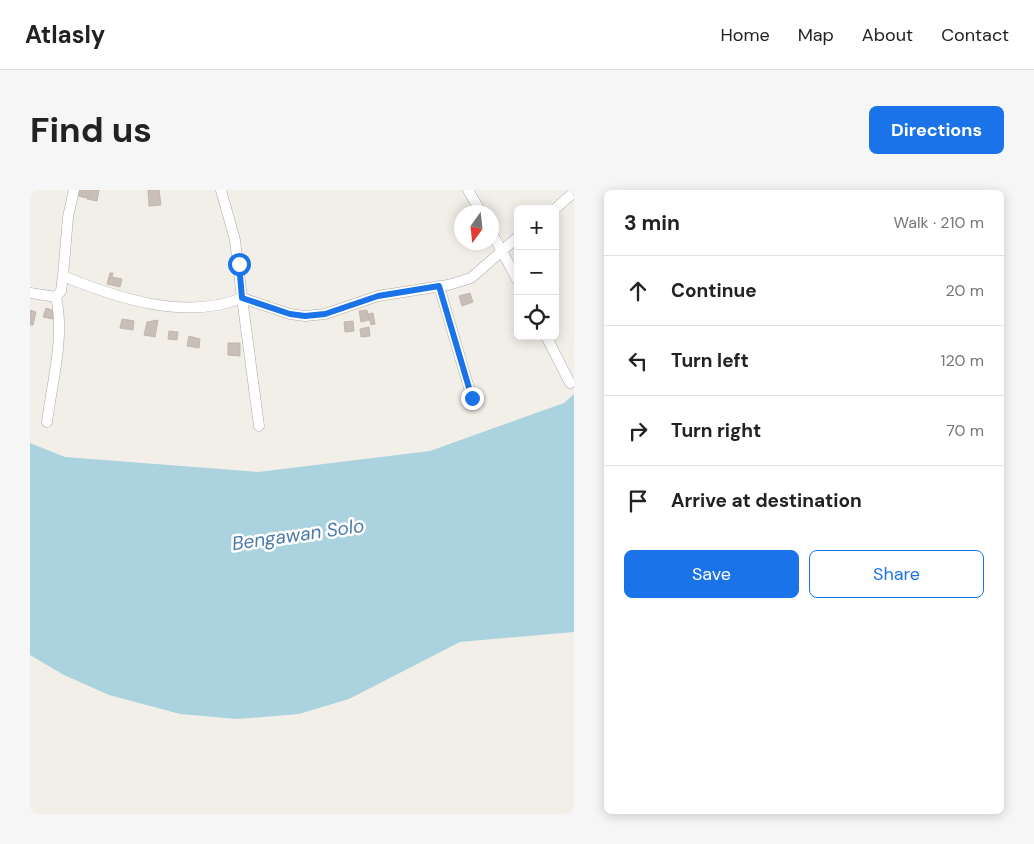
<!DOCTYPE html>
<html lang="en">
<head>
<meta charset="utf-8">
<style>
	:root { --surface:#fff; --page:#f6f6f6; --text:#222; --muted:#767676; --line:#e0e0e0; --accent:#1a73e8 }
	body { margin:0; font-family:"DM Sans",sans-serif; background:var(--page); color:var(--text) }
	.controls { position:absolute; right:15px; top:15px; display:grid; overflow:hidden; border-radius:8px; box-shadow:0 2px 12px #0003 }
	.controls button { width:45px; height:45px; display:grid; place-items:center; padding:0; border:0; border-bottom:1px solid var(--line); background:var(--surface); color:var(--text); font:25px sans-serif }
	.compass { position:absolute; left:424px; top:15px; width:45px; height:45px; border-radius:50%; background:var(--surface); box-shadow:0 2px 12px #0003; rotate:195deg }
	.stop { position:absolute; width:15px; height:15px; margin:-11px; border:4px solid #1a73e8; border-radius:50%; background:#fff }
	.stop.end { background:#1a73e8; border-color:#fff; box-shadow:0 1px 5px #0008 }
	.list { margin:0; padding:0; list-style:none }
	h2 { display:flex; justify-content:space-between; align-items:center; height:65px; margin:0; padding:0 20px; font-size:21px }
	h2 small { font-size:16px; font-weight:400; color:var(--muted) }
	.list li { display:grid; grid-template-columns:32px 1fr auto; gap:15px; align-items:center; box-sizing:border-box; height:70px; padding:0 20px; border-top:1px solid var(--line) }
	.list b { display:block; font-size:19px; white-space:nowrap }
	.list em { font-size:16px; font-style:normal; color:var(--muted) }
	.actions { display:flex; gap:10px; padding:15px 20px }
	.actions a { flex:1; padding:11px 0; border:1px solid var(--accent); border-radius:8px; text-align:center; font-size:18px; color:var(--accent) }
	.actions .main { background:var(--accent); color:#fff }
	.icon { flex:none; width:28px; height:28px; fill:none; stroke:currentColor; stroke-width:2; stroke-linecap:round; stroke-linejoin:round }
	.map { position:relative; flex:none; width:544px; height:624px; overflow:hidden; border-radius:8px }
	header { display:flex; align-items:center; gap:30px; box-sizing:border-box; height:70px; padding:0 25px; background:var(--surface); border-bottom:1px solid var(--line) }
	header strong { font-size:24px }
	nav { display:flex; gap:28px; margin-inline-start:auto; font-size:18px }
	.intro { display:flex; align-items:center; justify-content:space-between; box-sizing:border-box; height:120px; padding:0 30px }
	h1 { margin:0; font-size:35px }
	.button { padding:12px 22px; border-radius:8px; background:var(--accent); color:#fff; font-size:18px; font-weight:700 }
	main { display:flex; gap:30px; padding:0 30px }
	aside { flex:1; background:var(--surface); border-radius:8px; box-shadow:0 2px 12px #0003 }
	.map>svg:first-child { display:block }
	.water { fill:#aad3df }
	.building { fill:#c7bfb8; stroke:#c4b6ab }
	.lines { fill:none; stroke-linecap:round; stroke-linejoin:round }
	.street-casing { stroke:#a9a9a9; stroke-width:11 }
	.street { stroke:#fff; stroke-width:10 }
	.route { stroke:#1a73e8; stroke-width:6 }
	.labels { text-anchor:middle; stroke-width:5; stroke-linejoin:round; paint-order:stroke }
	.water-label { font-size:19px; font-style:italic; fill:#4a7aab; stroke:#fff }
</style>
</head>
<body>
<header>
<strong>Atlasly</strong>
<nav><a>Home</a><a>Map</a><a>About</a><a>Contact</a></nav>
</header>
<div class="intro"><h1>Find us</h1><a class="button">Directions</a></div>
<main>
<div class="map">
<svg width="544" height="624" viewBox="0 0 544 624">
	<rect width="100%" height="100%" fill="#f2efe9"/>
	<!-- water -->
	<path class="water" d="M544 204V442L430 452 319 509 269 524 207 529 150 524 79 505 34 485 0 465V253L35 267 228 282 400 261 534 213Z"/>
	<!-- building -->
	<path class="building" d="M47 0H58L56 8 45 5Z
		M59 0H69L67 11 57 9Z
		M118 0H129L131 15 119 16Z
		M80 83H83L82 87 92 89 90 97 77 94Z
		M440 103 443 112 432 116 429 106Z
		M16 118 25 121 23 129 13 127Z
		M0 120 6 122 3 135H0Z
		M337 120 339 130 331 132 329 121Z
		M343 123 345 134 341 135 338 124Z
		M92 129 104 131 103 140 90 138Z
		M128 130 125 147 114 145 117 132Z
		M323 131 324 141 315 142 314 132Z
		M339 137 340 146 331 147 330 139Z
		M139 141 148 142 147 150 138 149Z
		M159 146 170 149 169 158 157 156Z
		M198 153H210V166L198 165Z"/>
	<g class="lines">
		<!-- street casing -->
		<g class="street-casing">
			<path id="street" d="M44 0 38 27 33 86C87 108 155 131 212 108L229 236
				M191 0 205 50 212 108 260 124 275 126 295 124 348 106 418 95 441 88 488 47
				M438 0 451 22
				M525 19 544 2
				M462 43 488 91
				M409 96 442 208
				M0 103 26 107 31 101 33 86
				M516 146 540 193
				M17 232C22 192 35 147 26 107"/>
		</g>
		<!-- street -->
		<use href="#street" class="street"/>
	</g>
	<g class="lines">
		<!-- route -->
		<path class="route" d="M209 74 212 108 260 124 275 126 295 124 348 106 409 96 442 208"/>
	</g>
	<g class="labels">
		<!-- water labels -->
		<g class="water-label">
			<text transform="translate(268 344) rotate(-8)" y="7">Bengawan Solo</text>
		</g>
	</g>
</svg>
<div class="controls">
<button>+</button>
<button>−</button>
<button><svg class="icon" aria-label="locate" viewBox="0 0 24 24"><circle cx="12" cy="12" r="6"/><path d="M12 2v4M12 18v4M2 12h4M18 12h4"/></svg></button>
</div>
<svg class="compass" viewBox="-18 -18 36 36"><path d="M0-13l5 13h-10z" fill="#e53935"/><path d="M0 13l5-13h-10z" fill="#767676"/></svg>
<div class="stop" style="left:209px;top:74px"></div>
<div class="stop end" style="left:442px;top:208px"></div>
</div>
<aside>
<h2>3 min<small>Walk · 210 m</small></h2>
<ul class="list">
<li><svg class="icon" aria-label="ahead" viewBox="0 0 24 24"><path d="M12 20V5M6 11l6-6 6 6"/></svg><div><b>Continue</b></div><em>20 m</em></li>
<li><svg class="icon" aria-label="left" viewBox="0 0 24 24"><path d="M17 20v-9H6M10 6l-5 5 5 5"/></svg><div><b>Turn left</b></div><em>120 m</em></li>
<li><svg class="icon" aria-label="right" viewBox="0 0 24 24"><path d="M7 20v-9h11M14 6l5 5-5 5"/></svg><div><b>Turn right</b></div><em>70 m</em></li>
<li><svg class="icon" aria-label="arrive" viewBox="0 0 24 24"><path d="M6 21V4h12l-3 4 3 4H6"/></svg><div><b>Arrive at destination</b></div></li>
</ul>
<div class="actions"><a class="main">Save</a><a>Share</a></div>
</aside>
</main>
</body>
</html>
